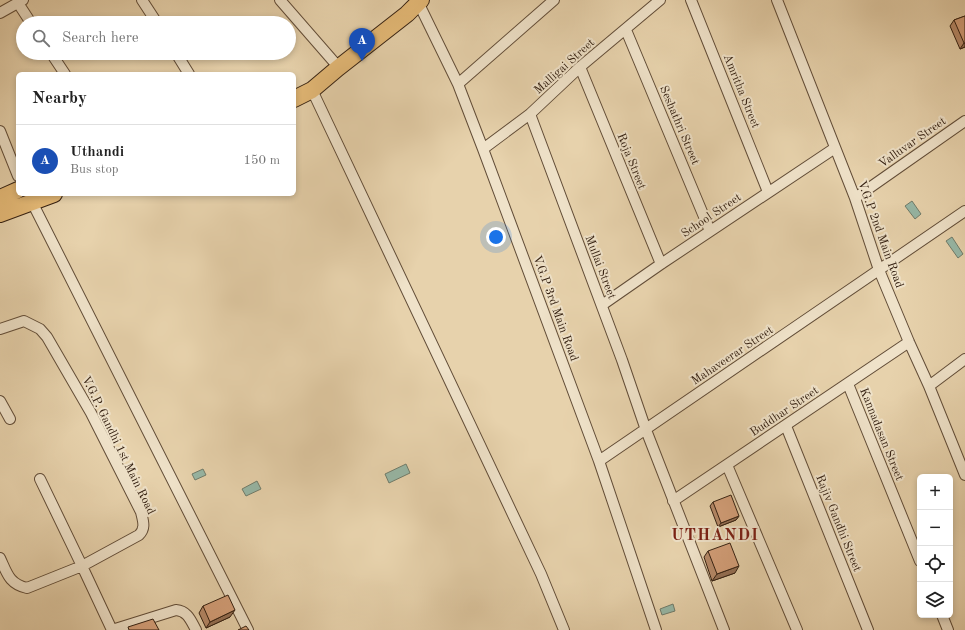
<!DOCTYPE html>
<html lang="en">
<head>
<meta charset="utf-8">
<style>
	:root { --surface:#fff; --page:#f2f2f2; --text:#222; --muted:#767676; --line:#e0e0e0; --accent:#8f2418 }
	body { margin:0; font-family:"Old Standard TT",serif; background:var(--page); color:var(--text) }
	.controls { position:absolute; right:12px; bottom:12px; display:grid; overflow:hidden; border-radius:6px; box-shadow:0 2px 6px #0003 }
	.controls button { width:36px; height:36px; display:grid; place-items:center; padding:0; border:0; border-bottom:1px solid var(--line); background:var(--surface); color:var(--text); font:20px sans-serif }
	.you { position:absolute; left:496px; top:237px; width:14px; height:14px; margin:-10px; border:3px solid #fff; border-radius:50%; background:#1a73e8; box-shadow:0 0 0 6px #1a73e833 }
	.badge { display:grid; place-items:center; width:26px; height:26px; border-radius:50%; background:var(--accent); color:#fff; font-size:13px; font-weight:700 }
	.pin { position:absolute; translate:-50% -33px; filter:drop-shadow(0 1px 2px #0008) }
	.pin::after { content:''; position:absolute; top:21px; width:14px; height:12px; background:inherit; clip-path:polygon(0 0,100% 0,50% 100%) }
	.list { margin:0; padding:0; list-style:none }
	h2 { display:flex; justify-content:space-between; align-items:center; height:52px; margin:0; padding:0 16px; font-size:17px }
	h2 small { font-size:13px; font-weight:400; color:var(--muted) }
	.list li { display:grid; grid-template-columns:26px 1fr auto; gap:12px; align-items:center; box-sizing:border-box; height:72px; padding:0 16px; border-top:1px solid var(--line) }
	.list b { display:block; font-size:15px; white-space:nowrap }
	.list p { margin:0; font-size:13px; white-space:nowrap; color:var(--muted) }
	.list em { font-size:13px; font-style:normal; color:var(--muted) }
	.icon { flex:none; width:22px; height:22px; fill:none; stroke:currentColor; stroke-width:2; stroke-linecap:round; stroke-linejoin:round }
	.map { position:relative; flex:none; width:965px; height:630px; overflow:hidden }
	.search { position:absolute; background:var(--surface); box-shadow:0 2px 6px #0003; left:16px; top:16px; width:280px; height:44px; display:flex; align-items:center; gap:10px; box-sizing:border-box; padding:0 14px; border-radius:22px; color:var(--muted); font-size:15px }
	.panel { position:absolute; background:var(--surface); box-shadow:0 2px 6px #0003; left:16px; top:72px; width:280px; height:124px; border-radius:6px }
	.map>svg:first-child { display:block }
	.water { fill:#97b8a7; stroke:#707c6b }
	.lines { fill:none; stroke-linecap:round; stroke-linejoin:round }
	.street-casing { stroke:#624d38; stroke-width:12 }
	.primary-casing { stroke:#352112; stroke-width:18 }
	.street { stroke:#efe2c9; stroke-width:10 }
	.primary { stroke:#e4b976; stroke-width:16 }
	.wall { fill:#b78a69; stroke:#352112 }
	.shaded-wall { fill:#957055; stroke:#352112 }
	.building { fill:#d5a07a; stroke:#352112 }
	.labels { text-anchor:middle; stroke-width:4; stroke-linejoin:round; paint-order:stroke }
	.street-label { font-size:12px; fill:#352112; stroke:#efe2c9 }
	.district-label { font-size:16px; font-weight:bold; letter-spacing:1px; fill:#7a1f14; stroke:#efe2c9 }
</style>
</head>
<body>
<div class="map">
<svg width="965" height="630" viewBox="0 0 965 630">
	<rect width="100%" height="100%" fill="#e7d2ac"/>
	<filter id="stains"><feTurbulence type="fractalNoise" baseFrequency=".005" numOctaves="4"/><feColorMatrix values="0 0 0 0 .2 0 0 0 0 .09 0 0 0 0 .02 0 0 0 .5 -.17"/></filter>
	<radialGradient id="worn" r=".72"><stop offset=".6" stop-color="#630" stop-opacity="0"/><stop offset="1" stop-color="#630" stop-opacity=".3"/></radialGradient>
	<!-- water -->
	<path class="water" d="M912 201 921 214 915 219 905 206Z
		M952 237 963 254 958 258 946 241Z
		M406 464 410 473 389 483 385 474Z
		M203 469 206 475 195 480 192 474Z
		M257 481 261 489 246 496 242 489Z
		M673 604 675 611 662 615 660 609Z"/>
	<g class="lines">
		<!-- street casing -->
		<g class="street-casing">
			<path id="street" d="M142 0 157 23
				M280 0 334 62
				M417 0 458 84 483 149 599 461 656 630
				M691 0 768 192
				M777 0 855 198 879 270 909 342 929 386 965 475
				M18 3 31 23
				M0 13 23 0
				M626 30 710 231
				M51 53 65 74
				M176 53 189 74
				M580 67 661 264
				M458 84 554 0
				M312 90 541 574 564 630
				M530 114 622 360 646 430 724 630
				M0 131 18 176
				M483 149 530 114 580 67 660 0
				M855 198 965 121
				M32 202 248 630
				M602 305 661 264 835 148
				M0 329 24 321 40 329 47 337 91 413 141 512C143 521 146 528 139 535L82 566 112 630 176 610C188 611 191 621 196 630
				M848 384 920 561
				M929 386 965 359
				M0 401 10 419
				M786 426 868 630
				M599 461 965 211
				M727 465 797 630
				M673 501 909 342
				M0 558C7 573 9 584 27 588L82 566 40 479
				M942 615 948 630"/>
		</g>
		<!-- primary casing -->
		<g class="primary-casing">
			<path id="primary" d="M294 99 312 90 338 68 407 14 421 0
				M0 198 18 190
				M0 214 54 194"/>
		</g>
		<!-- street -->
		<use href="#street" class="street"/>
		<!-- primary -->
		<use href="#primary" class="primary"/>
	</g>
	<!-- wall -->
	<path class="wall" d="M965 16V47L960 49 950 26 954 20Z
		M713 502 739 516 736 520 718 527 710 506Z
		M708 551 735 573 712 581 704 557Z
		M203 606 230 617 206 628 199 613Z"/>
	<!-- shaded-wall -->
	<path class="shaded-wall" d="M964 43H965V47L960 49Z
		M739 516 736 520 718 527 721 523Z
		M739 566 735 573 712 581 717 574Z
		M235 610 230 617 206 628 210 622Z"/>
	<!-- building -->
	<path class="building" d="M965 16V43H964L954 20Z
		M731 495 739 516 721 523 713 502Z
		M730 543 739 566 717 574 708 551Z
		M228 595 235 610 210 622 203 606Z
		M153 619 159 630H129L128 627Z
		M246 626 249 630H238Z"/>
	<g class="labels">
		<!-- street labels -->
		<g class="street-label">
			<text transform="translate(564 66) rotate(-42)" y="4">Malligai Street</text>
			<text transform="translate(742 91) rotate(68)" y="4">Amritha Street</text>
			<text transform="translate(680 125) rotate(67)" y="4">Seshathri Street</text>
			<text transform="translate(912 142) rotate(-35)" y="4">Valluvar Street</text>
			<text transform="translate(632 161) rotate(68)" y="4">Roja Street</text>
			<text transform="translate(711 215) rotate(-34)" y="4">School Street</text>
			<text transform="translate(881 234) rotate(70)" y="4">V.G.P 2nd Main Road</text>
			<text transform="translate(601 267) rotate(69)" y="4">Mullai Street</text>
			<text transform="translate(556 308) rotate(70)" y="4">V.G.P 3rd Main Road</text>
			<text transform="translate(732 355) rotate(-34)" y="4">Mahaveerar Street</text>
			<text transform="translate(784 411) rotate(-34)" y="4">Buddhar Street</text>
			<text transform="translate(882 434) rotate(68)" y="4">Kannadasan Street</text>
			<text transform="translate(119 445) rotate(64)" y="4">V.G.P. Gandhi 1st Main Road</text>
			<text transform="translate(839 523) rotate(68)" y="4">Rajiv Gandhi Street</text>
		</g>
		<!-- district labels -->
		<g class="district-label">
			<text x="715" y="540">UTHANDI</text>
		</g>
	</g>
	<rect width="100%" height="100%" filter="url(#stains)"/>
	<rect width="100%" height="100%" fill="url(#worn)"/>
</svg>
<div class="controls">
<button>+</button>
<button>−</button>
<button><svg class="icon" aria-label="locate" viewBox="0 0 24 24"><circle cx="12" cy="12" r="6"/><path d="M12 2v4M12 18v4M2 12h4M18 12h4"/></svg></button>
<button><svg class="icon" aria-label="layers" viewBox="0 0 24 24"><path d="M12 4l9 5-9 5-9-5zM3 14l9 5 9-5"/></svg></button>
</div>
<div class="you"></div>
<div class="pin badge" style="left:362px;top:61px;background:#1a4fb4">A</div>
<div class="search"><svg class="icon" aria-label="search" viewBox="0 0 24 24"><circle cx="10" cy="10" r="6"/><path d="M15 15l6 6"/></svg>Search here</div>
<section class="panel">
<h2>Nearby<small></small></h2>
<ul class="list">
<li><span class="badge" style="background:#1a4fb4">A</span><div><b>Uthandi</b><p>Bus stop</p></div><em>150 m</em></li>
</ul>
</section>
</div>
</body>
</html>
